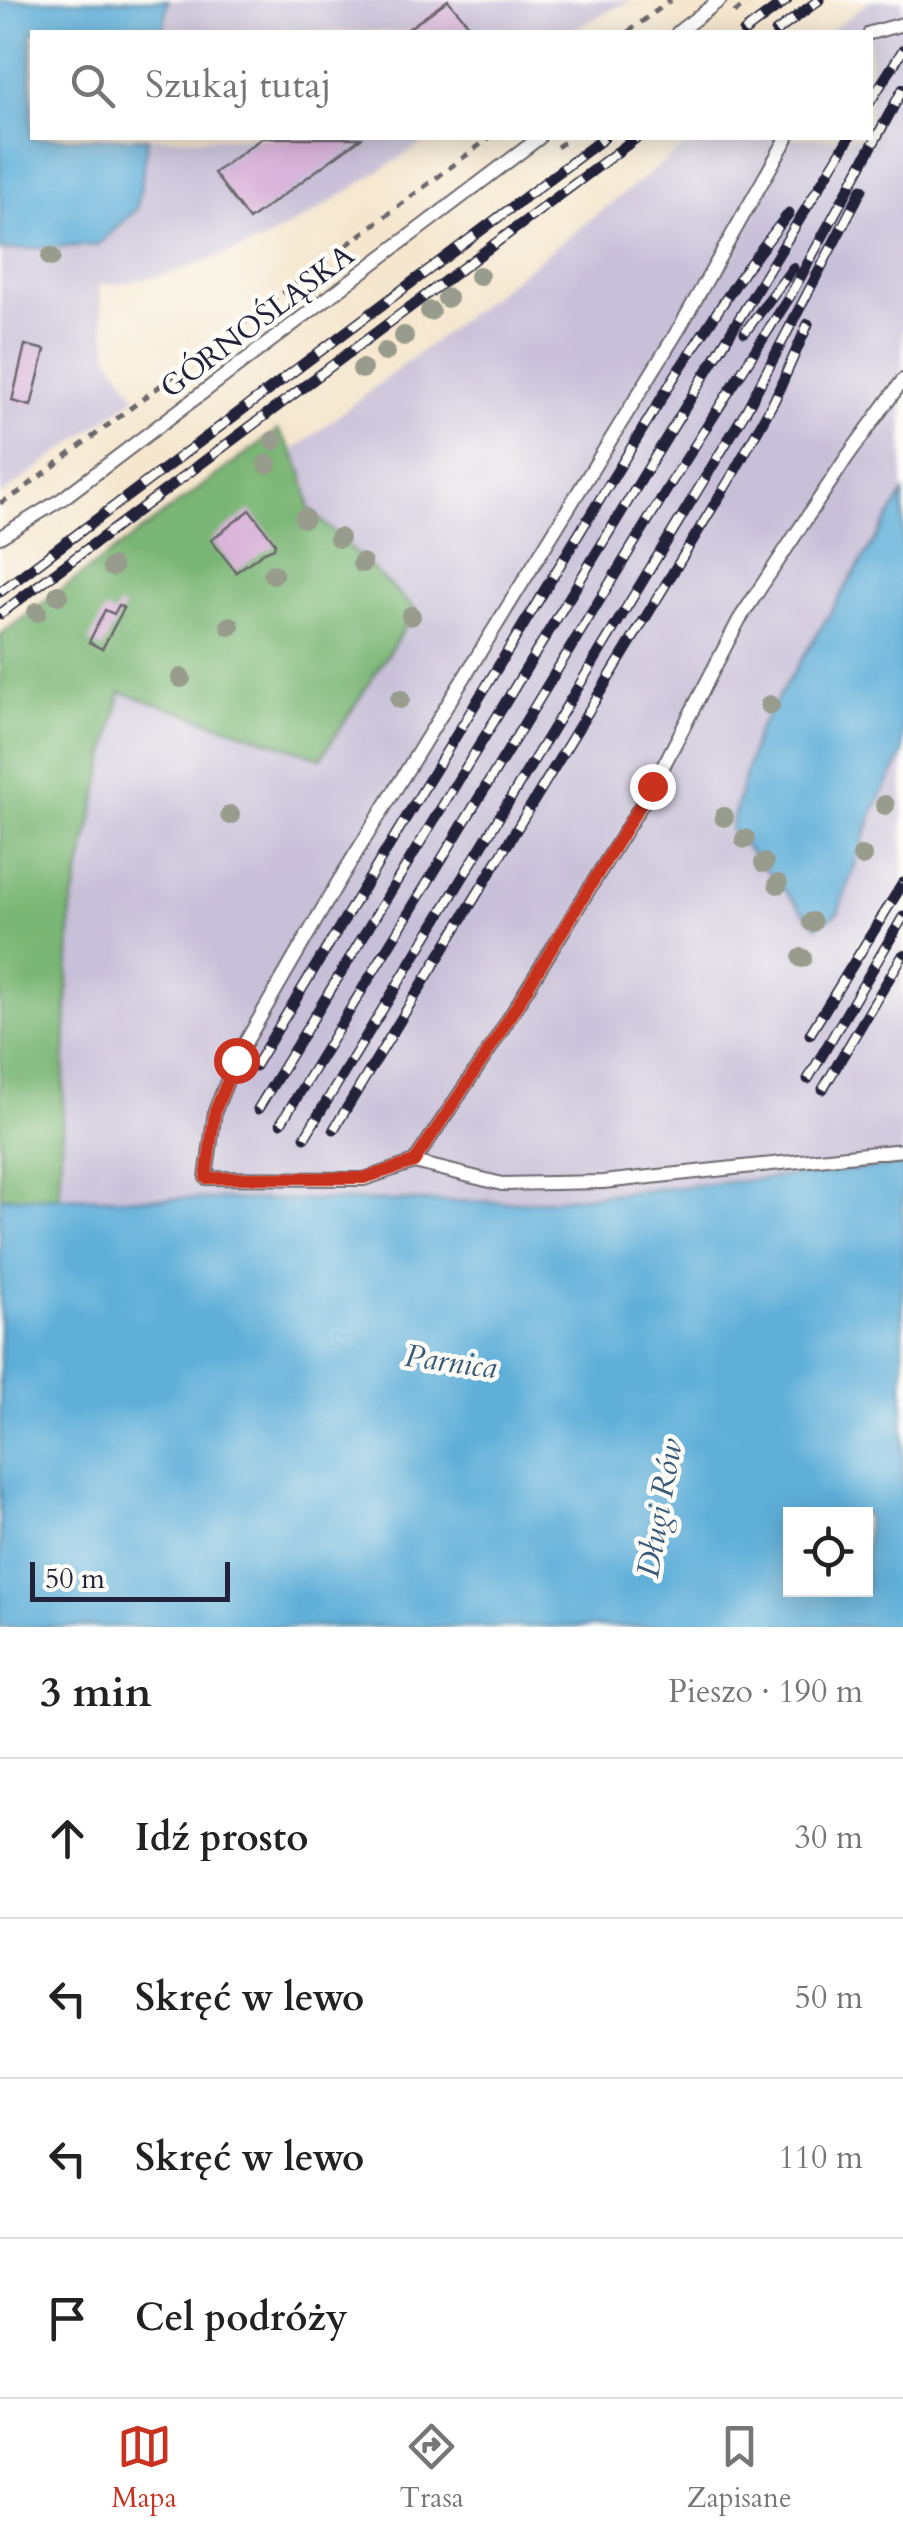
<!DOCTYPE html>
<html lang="pl">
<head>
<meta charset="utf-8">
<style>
	:root { --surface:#fff; --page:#f6f6f6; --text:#222; --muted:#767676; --line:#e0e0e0; --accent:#c8321e }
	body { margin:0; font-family:Cardo,serif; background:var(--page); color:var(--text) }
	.controls { position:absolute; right:30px; bottom:30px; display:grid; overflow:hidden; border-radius:0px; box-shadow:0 5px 25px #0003 }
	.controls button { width:90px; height:90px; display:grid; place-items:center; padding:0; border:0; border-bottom:2px solid var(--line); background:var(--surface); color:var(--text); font:50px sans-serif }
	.scale { position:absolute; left:30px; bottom:25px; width:200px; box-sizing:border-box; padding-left:10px; border:5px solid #22223b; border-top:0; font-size:28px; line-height:35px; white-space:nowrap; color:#22223b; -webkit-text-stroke:8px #fdfcf7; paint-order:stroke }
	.stop { position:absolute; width:30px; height:30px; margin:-22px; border:8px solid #c8321e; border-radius:50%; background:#fff }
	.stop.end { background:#c8321e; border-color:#fff; box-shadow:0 2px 10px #0008 }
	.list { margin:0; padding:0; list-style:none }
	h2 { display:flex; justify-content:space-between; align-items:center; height:130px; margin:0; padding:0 40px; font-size:42px }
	h2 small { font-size:32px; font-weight:400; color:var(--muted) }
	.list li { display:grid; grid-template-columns:65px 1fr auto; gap:30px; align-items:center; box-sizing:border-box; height:160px; padding:0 40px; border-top:2px solid var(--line) }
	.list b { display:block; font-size:38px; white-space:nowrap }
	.list em { font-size:32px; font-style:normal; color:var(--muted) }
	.icon { flex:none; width:55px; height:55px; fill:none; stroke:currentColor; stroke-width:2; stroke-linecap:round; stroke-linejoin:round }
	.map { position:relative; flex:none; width:903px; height:1627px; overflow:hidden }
	.search { position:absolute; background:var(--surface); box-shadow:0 5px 25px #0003; left:30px; right:30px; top:30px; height:110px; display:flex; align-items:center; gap:25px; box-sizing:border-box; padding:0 35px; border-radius:0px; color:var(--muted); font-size:38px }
	.sheet { height:770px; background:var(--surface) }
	nav { display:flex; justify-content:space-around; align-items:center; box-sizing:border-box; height:140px; border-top:2px solid var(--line); background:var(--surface); font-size:28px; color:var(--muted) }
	nav a { display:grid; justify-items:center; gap:5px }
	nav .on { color:var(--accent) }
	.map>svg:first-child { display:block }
	.industrial { fill:#c8bfd8 }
	.forest { fill:#7ab675; stroke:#4e6c58; stroke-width:2.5 }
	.water { fill:#5fafd9; stroke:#40688a; stroke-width:2.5; fill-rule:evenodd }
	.building { fill:#dab4da }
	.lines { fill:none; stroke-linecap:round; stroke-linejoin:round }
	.lane-casing { stroke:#6c676e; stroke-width:16 }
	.path { stroke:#6c676e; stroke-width:5; stroke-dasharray:8 8; stroke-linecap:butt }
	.lane { stroke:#fff; stroke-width:12 }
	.rail-casing { stroke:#22223b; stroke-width:11 }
	.rail { stroke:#fdfcf7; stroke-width:8; stroke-dasharray:22; stroke-linecap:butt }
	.tree { fill:#989c8c }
	.route { stroke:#c8321e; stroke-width:12 }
	.labels { text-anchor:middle; stroke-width:9; stroke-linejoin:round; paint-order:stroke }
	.street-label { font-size:30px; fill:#22223b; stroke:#fdfcf7 }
	.water-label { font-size:32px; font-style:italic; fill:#3a5a7a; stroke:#fdfcf7 }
</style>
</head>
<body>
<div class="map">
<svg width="903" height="1627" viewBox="0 0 903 1627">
	<rect width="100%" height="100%" fill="#fdfcf7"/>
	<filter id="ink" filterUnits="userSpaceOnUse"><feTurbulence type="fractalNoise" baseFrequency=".01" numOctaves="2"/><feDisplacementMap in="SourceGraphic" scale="20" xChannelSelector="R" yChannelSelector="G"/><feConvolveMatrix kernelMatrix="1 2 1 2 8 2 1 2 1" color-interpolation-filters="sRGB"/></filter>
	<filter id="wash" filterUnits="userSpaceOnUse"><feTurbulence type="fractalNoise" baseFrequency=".0048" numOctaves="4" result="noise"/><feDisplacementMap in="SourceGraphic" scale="40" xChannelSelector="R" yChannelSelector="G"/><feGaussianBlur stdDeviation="2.25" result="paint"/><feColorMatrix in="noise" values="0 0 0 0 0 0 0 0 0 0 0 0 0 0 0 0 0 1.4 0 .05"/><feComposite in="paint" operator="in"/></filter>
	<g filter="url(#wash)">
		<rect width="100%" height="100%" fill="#f5e6cd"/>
		<!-- industrial -->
		<path class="industrial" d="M168 0H632L567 32H163Z
			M871 0H903V1165L526 1202 59 1198 71 909 121 692 416 610 308 509V485L294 450 695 138H870V32H829Z
			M148 138H431L312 214 261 242 168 274 118 284H98L109 356 136 397 0 496V250L98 245 137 209Z"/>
		<!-- forest -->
		<path class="forest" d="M278 430C297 455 307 478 309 509L416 610 321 758 121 692 71 909 59 1198 0 1197V635Z"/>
		<!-- water -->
		<path class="water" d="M0 0H168L163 32H32V138H148L137 209 98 245 0 250Z
			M903 494V754L874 810 838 913 817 927 730 829 757 732Z
			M903 1165V1627H0V1197L526 1202ZM790 1514H866V1590H790Z"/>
		<g id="blocks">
			<!-- building -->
			<path class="building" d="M448 0 475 32H404Z
				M262 138H361L249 220 214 173Z
				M25 345 45 350 31 406 12 401Z
				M250 510 275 543 274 548 264 552 236 572 211 540Z
				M119 605 124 608 102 649 89 642 105 610 114 614Z"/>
		</g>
	</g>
	<g filter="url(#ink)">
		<use href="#blocks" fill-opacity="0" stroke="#6c676e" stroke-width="2.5"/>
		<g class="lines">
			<!-- lane casing -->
			<g class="lane-casing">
				<path id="lane" d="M678 32 720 0
					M870 33 903 24
					M787 138 680 327 337 884 236 1059 215 1111 206 1178 364 1179 414 1162 488 1052 653 786 739 620 847 457 903 380
					M0 537 62 499 539 138
					M414 1162 502 1184 603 1182 903 1150"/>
			</g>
			<!-- path -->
			<path class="path" d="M734 13 751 0
				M628 32 671 0
				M557 147 570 138
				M0 503 18 493 489 138"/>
			<!-- lane -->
			<use href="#lane" class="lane"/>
			<!-- rail casing -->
			<g class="rail-casing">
				<path id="rail" d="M744 32 787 0
					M776 32 819 0
					M870 102 903 50
					M745 332 793 268
					M0 592 604 138
					M0 614 636 138
					M810 1034 903 883
					M255 1066 678 371 745 270 789 213
					M808 1079 903 917
					M823 1089 903 955
					M258 1109 849 138
					M281 1123 669 486 790 296 903 89
					M334 1129 733 474 774 401 808 324
					M305 1137 747 409 862 189"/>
			</g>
			<!-- rail -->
			<use href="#rail" class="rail"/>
		</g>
		<!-- trees -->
		<g class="tree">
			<circle cx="51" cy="257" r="10"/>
			<circle cx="479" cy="276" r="10"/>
			<circle cx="447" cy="298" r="10"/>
			<circle cx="430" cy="311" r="10"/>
			<circle cx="404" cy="336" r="10"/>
			<circle cx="385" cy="352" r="10"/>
			<circle cx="362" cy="369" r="10"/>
			<circle cx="274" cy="441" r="10"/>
			<circle cx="267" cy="464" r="10"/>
			<circle cx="304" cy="518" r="10"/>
			<circle cx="339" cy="538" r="10"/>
			<circle cx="362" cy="563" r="10"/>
			<circle cx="112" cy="567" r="10"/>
			<circle cx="273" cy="574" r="10"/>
			<circle cx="58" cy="595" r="10"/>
			<circle cx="37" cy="612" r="10"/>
			<circle cx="411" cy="616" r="10"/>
			<circle cx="230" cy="626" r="10"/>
			<circle cx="181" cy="678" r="10"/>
			<circle cx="400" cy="699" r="10"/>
			<circle cx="770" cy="705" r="10"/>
			<circle cx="885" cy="805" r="10"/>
			<circle cx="230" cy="815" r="10"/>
			<circle cx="724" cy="817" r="10"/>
			<circle cx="745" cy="839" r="10"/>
			<circle cx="862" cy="856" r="10"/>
			<circle cx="764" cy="863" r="10"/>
			<circle cx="778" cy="884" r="10"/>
			<circle cx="812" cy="922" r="10"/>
			<circle cx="802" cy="958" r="10"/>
		</g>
	</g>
	<g class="lines" filter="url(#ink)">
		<!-- route -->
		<path class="route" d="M236 1060 215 1111 206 1178H364L414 1162 488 1052 652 786"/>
	</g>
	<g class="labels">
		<!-- street labels -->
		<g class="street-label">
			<text transform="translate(257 321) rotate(-37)" y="10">GÓRNOŚLĄSKA</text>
		</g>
		<!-- water labels -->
		<g class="water-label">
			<text transform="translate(451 1361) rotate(8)" y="11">Parnica</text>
			<text transform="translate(659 1508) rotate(-80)" y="11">Długi Rów</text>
		</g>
	</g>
</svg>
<div class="controls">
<button><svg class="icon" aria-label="locate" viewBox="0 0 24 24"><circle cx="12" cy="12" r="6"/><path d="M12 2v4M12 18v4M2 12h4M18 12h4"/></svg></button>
</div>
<div class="scale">50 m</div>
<div class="stop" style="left:236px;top:1060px"></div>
<div class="stop end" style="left:652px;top:786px"></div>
<div class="search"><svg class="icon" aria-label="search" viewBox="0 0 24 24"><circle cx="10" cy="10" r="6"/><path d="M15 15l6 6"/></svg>Szukaj tutaj</div>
</div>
<section class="sheet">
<h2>3 min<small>Pieszo · 190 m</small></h2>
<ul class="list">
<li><svg class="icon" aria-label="ahead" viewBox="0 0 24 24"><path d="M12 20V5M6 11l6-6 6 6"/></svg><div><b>Idź prosto</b></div><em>30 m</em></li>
<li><svg class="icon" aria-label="left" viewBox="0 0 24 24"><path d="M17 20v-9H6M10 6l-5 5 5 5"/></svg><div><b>Skręć w lewo</b></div><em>50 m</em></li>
<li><svg class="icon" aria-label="left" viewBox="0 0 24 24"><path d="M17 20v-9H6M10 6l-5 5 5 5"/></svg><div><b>Skręć w lewo</b></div><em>110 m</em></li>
<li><svg class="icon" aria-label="arrive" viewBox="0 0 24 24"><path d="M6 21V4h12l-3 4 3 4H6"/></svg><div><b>Cel podróży</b></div></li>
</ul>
</section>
<nav>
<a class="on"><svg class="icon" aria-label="map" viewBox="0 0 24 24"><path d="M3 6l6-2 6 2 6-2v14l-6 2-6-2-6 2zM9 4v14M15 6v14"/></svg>Mapa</a>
<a><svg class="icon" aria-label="directions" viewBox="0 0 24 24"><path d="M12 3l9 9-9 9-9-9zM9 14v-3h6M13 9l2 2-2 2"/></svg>Trasa</a>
<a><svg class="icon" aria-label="saved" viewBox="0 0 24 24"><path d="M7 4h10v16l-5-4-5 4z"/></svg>Zapisane</a>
</nav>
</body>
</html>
